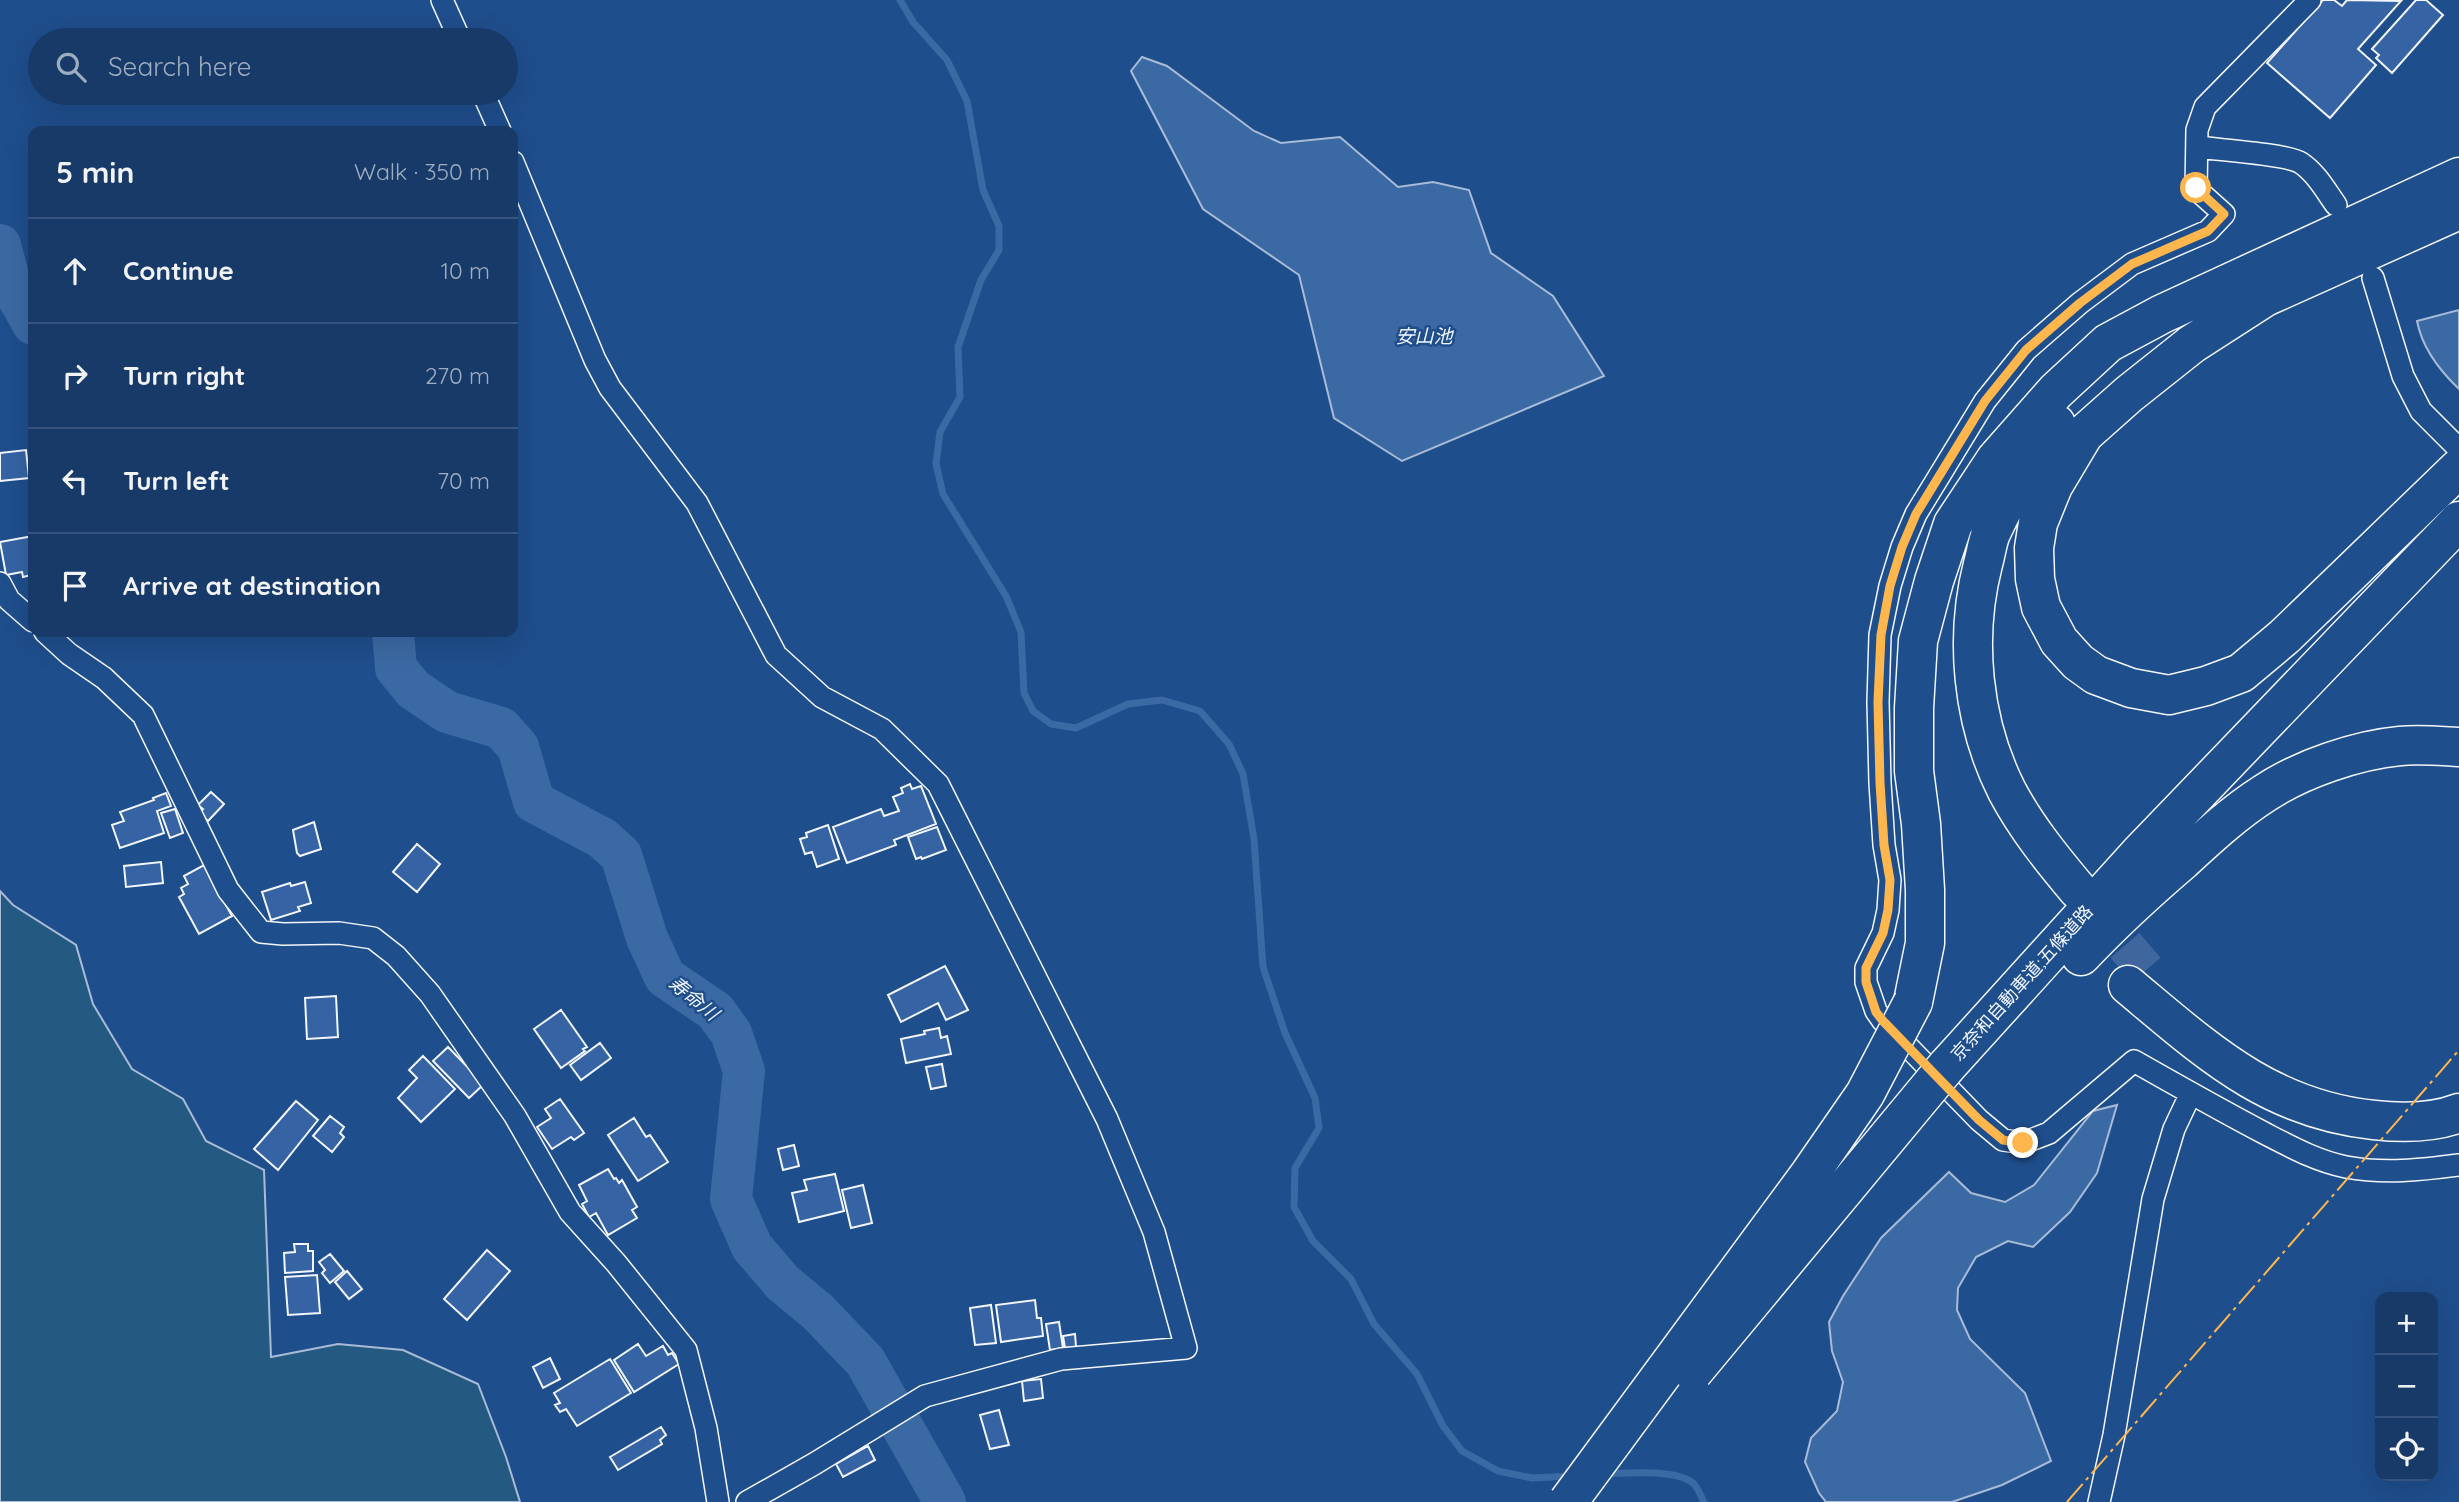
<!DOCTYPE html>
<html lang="en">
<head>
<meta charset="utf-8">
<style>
	:root { --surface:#173a69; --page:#20416f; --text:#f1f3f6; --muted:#9eadc0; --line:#36547d }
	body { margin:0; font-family:Quicksand,"Noto Sans JP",sans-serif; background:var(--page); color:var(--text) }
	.controls { position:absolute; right:21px; bottom:21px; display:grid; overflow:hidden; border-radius:14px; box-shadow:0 7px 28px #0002 }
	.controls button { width:63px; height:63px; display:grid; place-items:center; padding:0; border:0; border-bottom:2px solid var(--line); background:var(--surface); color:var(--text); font:35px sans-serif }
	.stop { position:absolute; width:21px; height:21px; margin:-16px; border:5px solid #ffb74d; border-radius:50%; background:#fff }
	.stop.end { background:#ffb74d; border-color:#fff; box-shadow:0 2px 7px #0008 }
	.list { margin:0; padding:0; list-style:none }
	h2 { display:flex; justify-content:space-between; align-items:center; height:91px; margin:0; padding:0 28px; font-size:30px }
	h2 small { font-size:23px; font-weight:400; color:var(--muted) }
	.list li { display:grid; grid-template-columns:46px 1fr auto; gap:21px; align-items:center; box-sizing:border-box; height:105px; padding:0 28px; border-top:2px solid var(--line) }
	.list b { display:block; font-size:26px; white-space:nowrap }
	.list em { font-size:23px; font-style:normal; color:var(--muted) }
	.icon { flex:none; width:38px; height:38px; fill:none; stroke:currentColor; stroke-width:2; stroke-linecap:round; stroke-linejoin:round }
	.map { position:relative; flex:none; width:2459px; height:1502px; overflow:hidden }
	.search { position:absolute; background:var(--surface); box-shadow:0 7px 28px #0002; left:28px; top:28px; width:490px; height:77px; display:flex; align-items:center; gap:18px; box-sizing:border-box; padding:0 24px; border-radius:38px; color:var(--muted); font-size:26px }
	.panel { position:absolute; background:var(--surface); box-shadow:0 7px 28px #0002; left:28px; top:126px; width:490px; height:511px; border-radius:14px }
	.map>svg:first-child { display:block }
	.green { fill:#245a82; stroke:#a8bbd7; stroke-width:2 }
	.water { fill:#3b69a3; stroke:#a8bbd7; stroke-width:2 }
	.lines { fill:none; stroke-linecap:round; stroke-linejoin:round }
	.stream { stroke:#3b69a3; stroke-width:7 }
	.river { stroke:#3b69a3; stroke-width:42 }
	.building { fill:#3563a3; stroke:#f2f6ff; stroke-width:2 }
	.highway-tunnel { stroke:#3f679d; stroke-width:38; stroke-dasharray:38 19; stroke-linecap:butt }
	.street-casing { stroke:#f2f6ff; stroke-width:24 }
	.highway-casing { stroke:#f2f6ff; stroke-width:41 }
	.street { stroke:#1f4e8c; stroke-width:21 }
	.highway { stroke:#1f4e8c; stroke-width:38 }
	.highway-bridge-casing { stroke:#f2f6ff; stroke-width:41; stroke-linecap:butt }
	.highway-bridge { stroke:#1f4e8c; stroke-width:38 }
	.power { stroke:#ffb74d; stroke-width:2; stroke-dasharray:24 5 3.5 5; stroke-linecap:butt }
	.route { stroke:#ffb74d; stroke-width:9 }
	.labels { text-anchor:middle; stroke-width:5; stroke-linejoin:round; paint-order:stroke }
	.street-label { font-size:18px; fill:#f2f6ff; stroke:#1f4e8c }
	.water-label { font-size:19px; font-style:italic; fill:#f2f6ff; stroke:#1f4e8c }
</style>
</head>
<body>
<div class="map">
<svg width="2459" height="1502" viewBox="0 0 2459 1502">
	<rect width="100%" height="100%" fill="#1f4e8c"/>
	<!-- green -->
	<path class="green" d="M0 891 13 905 76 945 93 1004 132 1069 183 1099 206 1141 264 1170 271 1357 338 1344 403 1350 478 1384 506 1457 520 1502H0Z"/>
	<!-- water -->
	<path class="water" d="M1142 57 1167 66 1254 131 1281 143 1340 137 1398 187 1433 182 1469 190 1491 253 1553 296 1604 376 1402 461 1334 418 1299 275 1203 209 1131 71Z
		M2459 310V389C2440 371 2422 347 2417 321Z
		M2117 1105 2097 1173 2070 1212 2033 1247 2008 1241 1976 1257 1958 1288 1957 1310 1970 1339 2025 1393 2051 1461 2002 1485 1952 1502H1826L1819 1493 1805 1462 1811 1438 1837 1411 1843 1382 1832 1351 1829 1322 1843 1296 1881 1238 1949 1172 1971 1193 2005 1202 2034 1185 2093 1111Z"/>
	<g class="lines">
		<!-- stream -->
		<path class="stream" d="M900 0 913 22 947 60 967 101 983 190 999 226V250L981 280 958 347 960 397 940 432 936 464 943 494 1006 596 1021 632 1024 693 1033 711 1051 724 1076 728 1128 704 1162 700 1200 711 1229 744 1243 774 1254 839 1263 967 1285 1033 1315 1098 1319 1128 1295 1168 1294 1207 1313 1241 1351 1279 1374 1324 1417 1374 1443 1426 1462 1451 1498 1471 1532 1478 1572 1476
			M1605 1474C1627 1473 1675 1469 1693 1483 1698 1487 1701 1497 1704 1502"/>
		<!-- river -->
		<path class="river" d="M0 245 10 283 33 324
			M393 632 396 668 413 689 447 712 501 728 518 747 534 802 602 838 621 855 647 938 665 977 715 1011 731 1033 744 1071 731 1199 752 1247 783 1283 818 1312 865 1361 945 1502"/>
	</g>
	<!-- building -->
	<path class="building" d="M2323 0H2334L2342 6 2347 0 2401 1 2358 49 2376 65 2330 118 2267 63Z
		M2416 0H2426L2443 15 2392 73 2376 58 2379 55 2372 49Z
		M26 450 29 478 0 481V453Z
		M33 536V569L30 570 31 575 23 577 22 572 6 575 0 542Z
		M910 784 912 789 921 786 936 824 894 840 896 845 847 863 833 827 881 809 884 816 899 811 893 797 903 793 901 788Z
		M211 792 224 804 208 821 199 813 203 809 198 805Z
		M166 793 171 806 157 811 164 833 120 848 112 825 124 821 120 812 154 800 153 798Z
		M175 809 183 833 170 838 161 813Z
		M314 822 321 849 300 856 297 853 293 830Z
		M828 825 839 859 817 867 812 852 805 854 800 839 807 837 806 833Z
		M937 827 946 850 922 859 921 857 916 859 908 837Z
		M417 844 440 864 417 892 393 872Z
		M161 862 163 883 126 887 124 866Z
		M204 865 232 916 199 934 179 897 184 894 181 888 188 884 184 876Z
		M305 882 311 903 298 907 300 911 271 920 262 892 290 883 291 886Z
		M945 966 968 1010 946 1020 938 1003 901 1022 888 995Z
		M336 996 338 1037 307 1039 305 998Z
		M561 1010 587 1047 583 1049 585 1051 561 1068 534 1029Z
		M939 1028 941 1038 947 1036 951 1054 906 1063 901 1039 925 1034 924 1031Z
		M600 1043 611 1058 581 1080 570 1065Z
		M448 1047 484 1084 469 1098 433 1061Z
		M423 1056 455 1089 421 1122 398 1098 417 1078 409 1070Z
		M942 1064 946 1086 931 1089 926 1067Z
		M560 1099 584 1133 574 1140 571 1137 552 1149 537 1127 551 1118 545 1109Z
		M296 1101 318 1120 278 1170 254 1149Z
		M330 1116 344 1127 340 1133 344 1137 332 1152 313 1136Z
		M634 1118 646 1137 650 1135 668 1162 638 1181 608 1135Z
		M794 1145 799 1166 783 1170 778 1149Z
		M608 1169 614 1179 616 1178 619 1183 622 1180 637 1207 632 1210 637 1218 608 1235 596 1213 589 1217 582 1204 587 1201 579 1185Z
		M835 1174 844 1211 799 1222 792 1193 807 1190 804 1180Z
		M863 1185 872 1223 851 1228 842 1190Z
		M294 1244H308V1251H313V1271L285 1273 284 1253 295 1252Z
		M487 1250 510 1271 467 1320 444 1299Z
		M330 1254 344 1271 330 1283 322 1273 325 1270 319 1262Z
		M347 1271 362 1289 349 1299 335 1282Z
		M317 1275 320 1313 288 1315 285 1277Z
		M1035 1300 1037 1318H1041L1043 1336 1001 1342 996 1305Z
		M991 1305 996 1343 975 1345 970 1308Z
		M1059 1322 1063 1348 1050 1350 1046 1324Z
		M1075 1334 1076 1347 1065 1348 1063 1336Z
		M638 1344 646 1356 663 1346 668 1355 672 1353 679 1364 634 1392 614 1360Z
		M550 1358 560 1379 543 1388 533 1367Z
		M610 1359 631 1393 577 1426 566 1409 560 1412 555 1405 560 1403 554 1393Z
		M1041 1379 1043 1398 1024 1401 1022 1381Z
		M999 1410 1009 1445 990 1449 980 1415Z
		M661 1427 666 1435 660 1440 662 1444 618 1470 610 1457Z
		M868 1446 875 1460 843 1477 836 1464Z"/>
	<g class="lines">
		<!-- highway-tunnel -->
		<path class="highway-tunnel" d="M2088 902 2146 970"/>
		<!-- street casing -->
		<g class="street-casing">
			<path id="street" d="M442 0 460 40
				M2310 0 2205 107 2197 130 2196 189 2224 214 2208 231 2132 264 2080 303 2026 350 1985 401 1916 514 1902 547 1890 586 1880 635 1878 702 1880 783 1884 845 1890 880 1888 910 1883 933 1866 968V982L1876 1011 1883 1021 1979 1120 2003 1140 2023 1143 2049 1133 2134 1061C2178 1086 2222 1111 2266 1134 2293 1148 2317 1161 2346 1167 2384 1174 2421 1170 2459 1165
				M483 93 500 131
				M2198 147C2219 150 2287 154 2301 163 2316 173 2326 191 2336 205
				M513 162 595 360 610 388 697 503 776 655 822 697 882 729 938 784 1107 1119 1154 1232 1186 1348 1061 1359 925 1396 814 1464 747 1502
				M2373 278 2403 376 2421 411 2459 449
				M0 583 9 600 33 621
				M45 632 69 654 104 678 143 715 228 890 261 932 283 934 339 933 373 938 396 956 430 994 515 1116 570 1212 616 1263 686 1350 706 1428 718 1502
				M2099 1502 2114 1435 2153 1199 2174 1129 2191 1093"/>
		</g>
		<!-- highway casing -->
		<g class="highway-casing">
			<path id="highway" d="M2459 210 2265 297 2192 344 2129 394 2084 434 2053 486 2038 523 2034 548 2035 579 2041 607 2059 641 2078 662 2096 675 2131 688 2169 695 2206 686 2241 673 2284 637 2459 468
				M2056 424C2031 459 2009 494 1991 533 1987 543 1986 554 1983 564 1964 638 1972 722 2007 791 2026 827 2052 859 2078 890
				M2081 956C2113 922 2147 891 2182 861 2208 837 2235 812 2265 793 2301 769 2357 750 2400 746 2419 744 2440 746 2459 747
				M2128 985C2206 1050 2268 1109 2374 1120 2401 1123 2433 1123 2459 1113
				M1913 1002 1925 943V890L1921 824 1914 771V708L1918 641 1934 581 1953 524 1996 459 2056 391 2108 343 2162 314 2459 177
				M1946 1067 2139 854 2459 521"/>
		</g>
		<!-- street -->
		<use href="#street" class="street"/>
		<!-- highway -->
		<use href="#highway" class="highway"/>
		<!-- highway-bridge casing -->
		<g class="highway-bridge-casing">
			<path id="highway-bridge" d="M1693 1372 1946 1067
				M1568 1502 1809 1175 1865 1094 1913 1002"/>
		</g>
		<!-- highway-bridge -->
		<use href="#highway-bridge" class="highway-bridge"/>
		<!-- power -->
		<path class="power" d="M2067 1502 2459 1050"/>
	</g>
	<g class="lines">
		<!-- route -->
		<path class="route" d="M2023 1143 2003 1140 1979 1120 1883 1021 1876 1012 1866 982V968L1883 933 1888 910 1890 880 1884 845 1880 783 1878 702 1881 635 1890 586 1902 547 1916 514 1985 401 2026 350 2080 303 2132 264 2208 231 2224 214 2196 188"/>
	</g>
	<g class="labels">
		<!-- street labels -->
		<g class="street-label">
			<text transform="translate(2022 983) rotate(-48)" y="6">京奈和自動車道;五條道路</text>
		</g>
		<!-- water labels -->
		<g class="water-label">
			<text x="1424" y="343">安山池</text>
			<text transform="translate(694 998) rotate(39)" y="7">寿命川</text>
		</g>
	</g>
</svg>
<div class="controls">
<button>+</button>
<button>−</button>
<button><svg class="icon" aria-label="locate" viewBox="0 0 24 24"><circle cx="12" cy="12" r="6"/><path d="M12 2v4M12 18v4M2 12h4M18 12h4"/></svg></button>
</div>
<div class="stop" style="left:2196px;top:188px"></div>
<div class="stop end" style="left:2023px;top:1143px"></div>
<div class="search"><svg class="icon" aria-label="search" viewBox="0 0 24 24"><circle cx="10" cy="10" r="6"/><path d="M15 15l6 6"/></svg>Search here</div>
<section class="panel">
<h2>5 min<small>Walk · 350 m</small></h2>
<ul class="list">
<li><svg class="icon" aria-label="ahead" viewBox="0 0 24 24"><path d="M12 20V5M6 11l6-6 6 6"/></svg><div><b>Continue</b></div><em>10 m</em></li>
<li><svg class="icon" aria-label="right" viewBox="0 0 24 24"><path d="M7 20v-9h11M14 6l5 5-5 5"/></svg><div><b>Turn right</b></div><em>270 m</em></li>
<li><svg class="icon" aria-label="left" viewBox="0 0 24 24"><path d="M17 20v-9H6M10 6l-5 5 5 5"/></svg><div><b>Turn left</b></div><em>70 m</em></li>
<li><svg class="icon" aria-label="arrive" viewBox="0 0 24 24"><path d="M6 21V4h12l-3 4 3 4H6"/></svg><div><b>Arrive at destination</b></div></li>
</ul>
</section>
</div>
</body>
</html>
